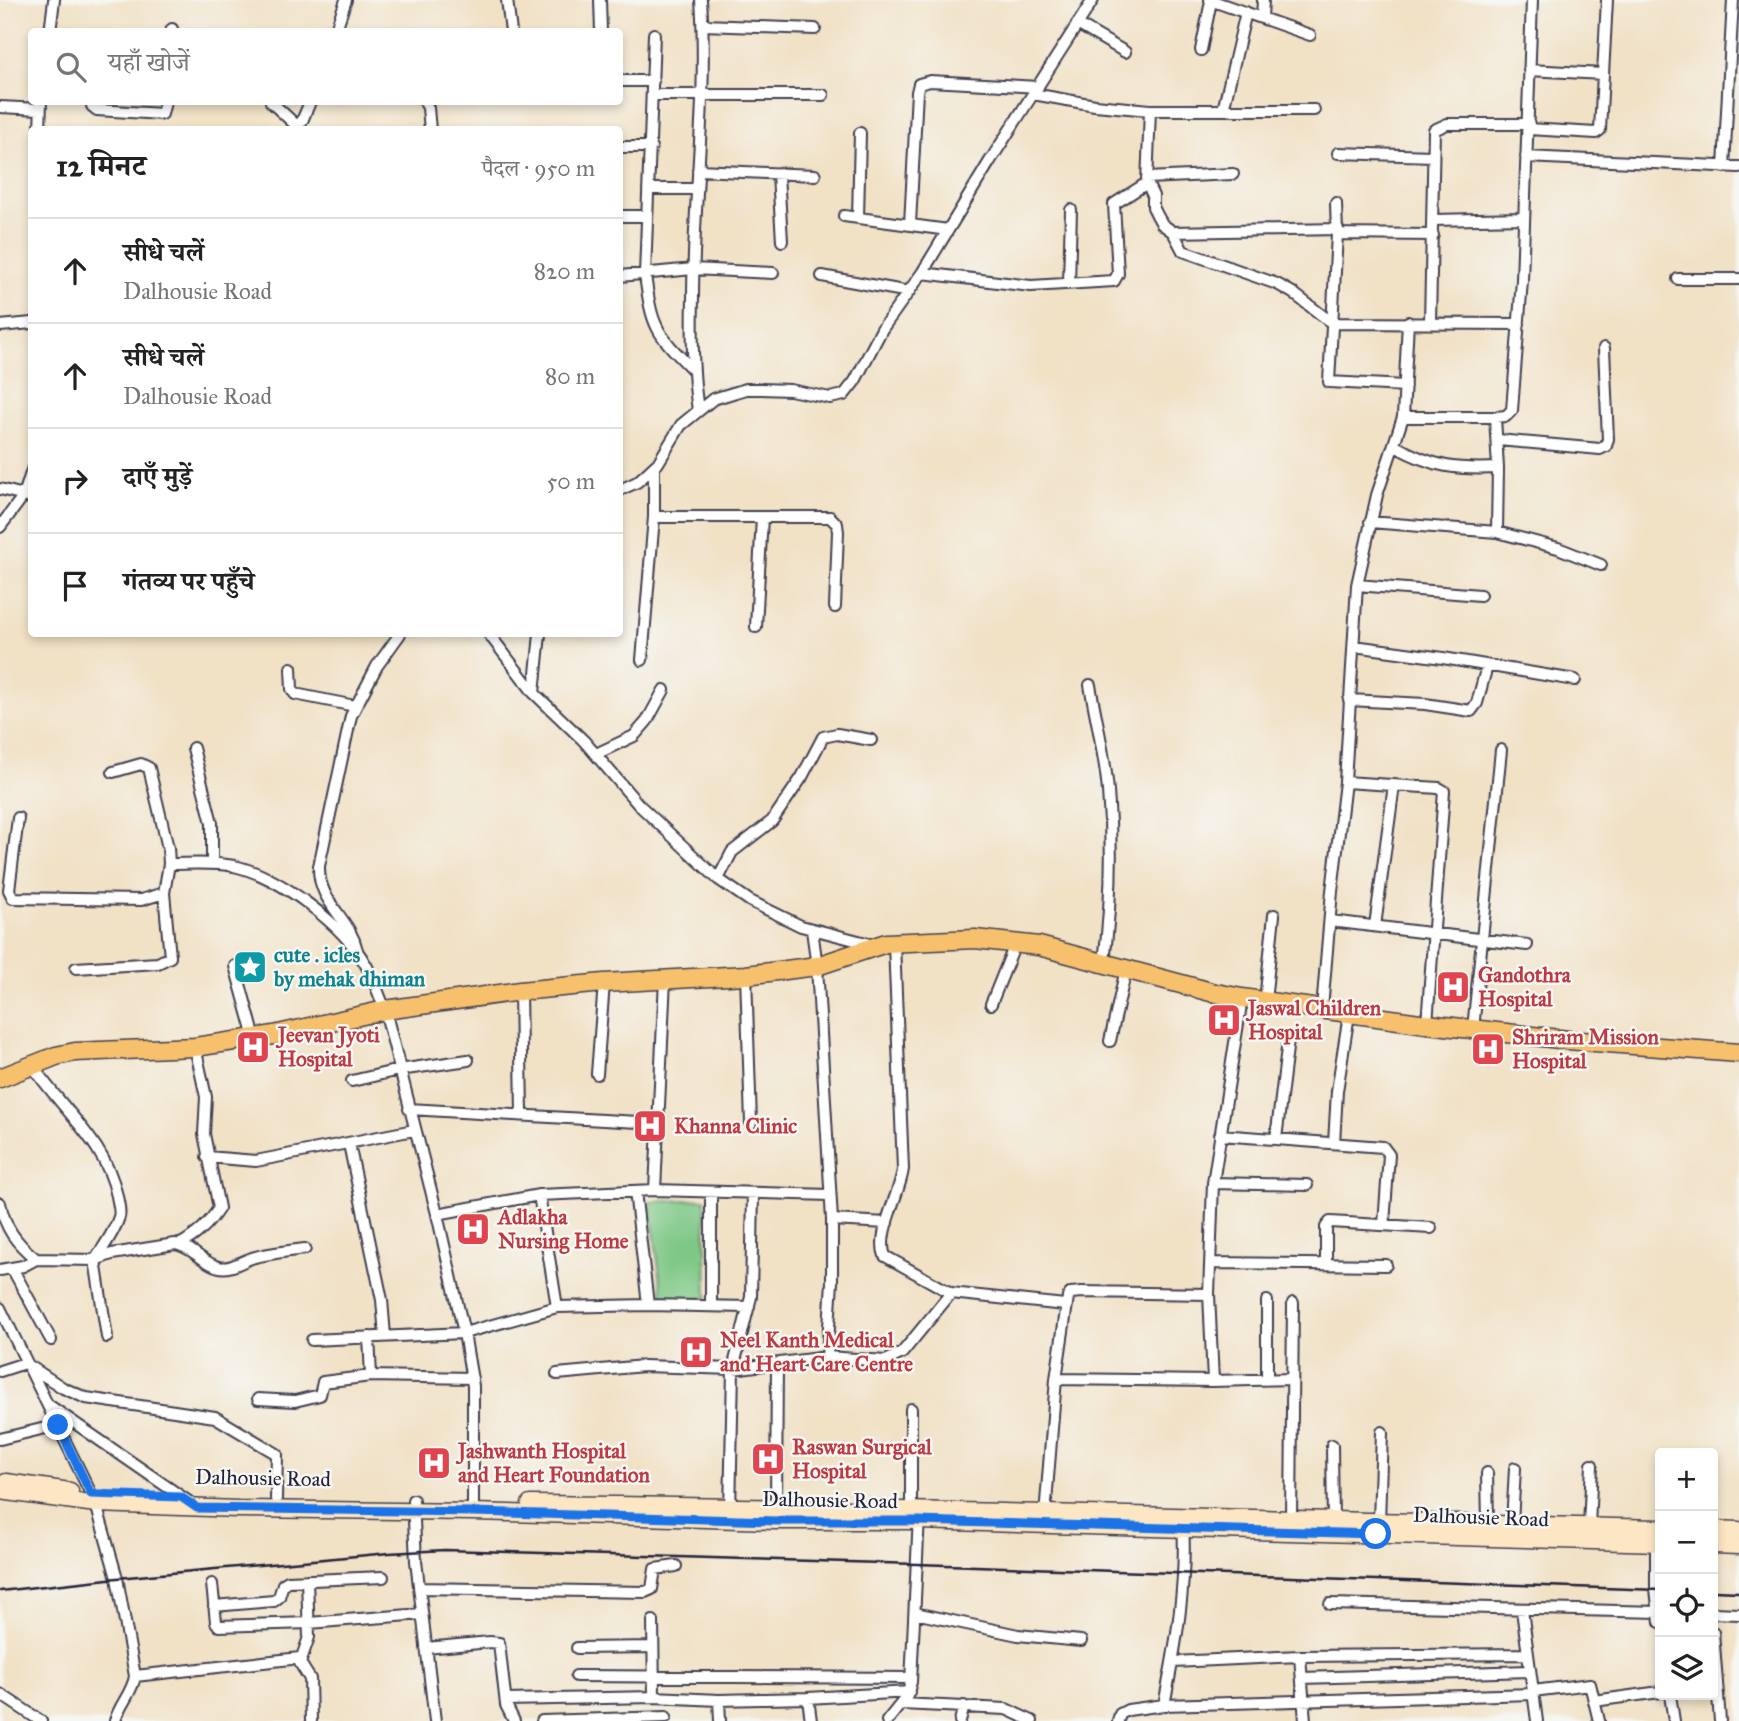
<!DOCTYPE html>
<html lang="hi">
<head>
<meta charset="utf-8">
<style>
	:root { --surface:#fff; --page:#f2f2f2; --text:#222; --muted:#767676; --line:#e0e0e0 }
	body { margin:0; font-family:"IM FELL Great Primer","Noto Serif Devanagari",serif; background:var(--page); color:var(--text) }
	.controls { position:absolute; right:21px; bottom:21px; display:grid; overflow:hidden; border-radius:7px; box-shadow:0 4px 10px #0003 }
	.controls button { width:63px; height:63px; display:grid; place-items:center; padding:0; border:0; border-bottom:2px solid var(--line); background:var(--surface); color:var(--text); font:35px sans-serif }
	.stop { position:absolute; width:21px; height:21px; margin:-16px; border:5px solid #1a73e8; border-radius:50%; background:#fff }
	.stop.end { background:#1a73e8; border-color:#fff; box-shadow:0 2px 7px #0008 }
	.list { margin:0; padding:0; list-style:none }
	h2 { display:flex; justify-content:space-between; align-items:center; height:91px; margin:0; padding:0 28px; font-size:30px }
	h2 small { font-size:23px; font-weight:400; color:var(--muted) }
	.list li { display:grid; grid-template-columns:46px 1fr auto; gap:21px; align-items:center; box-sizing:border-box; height:105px; padding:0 28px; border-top:2px solid var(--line) }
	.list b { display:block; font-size:26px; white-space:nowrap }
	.list p { margin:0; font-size:23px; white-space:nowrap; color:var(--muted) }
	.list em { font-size:23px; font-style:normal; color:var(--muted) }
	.icon { flex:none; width:38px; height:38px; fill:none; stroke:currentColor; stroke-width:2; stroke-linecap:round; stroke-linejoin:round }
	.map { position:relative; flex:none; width:1739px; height:1721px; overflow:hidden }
	.search { position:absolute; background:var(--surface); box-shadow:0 4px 10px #0003; left:28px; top:28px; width:595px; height:77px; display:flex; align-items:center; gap:18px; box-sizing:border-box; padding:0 24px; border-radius:7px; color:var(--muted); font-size:26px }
	.panel { position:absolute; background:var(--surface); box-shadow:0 4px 10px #0003; left:28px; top:126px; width:595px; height:511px; border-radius:7px }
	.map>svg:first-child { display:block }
	.green { fill:#7ec886; stroke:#507560; stroke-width:2 }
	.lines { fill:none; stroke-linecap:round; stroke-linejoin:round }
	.street-casing { stroke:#413f50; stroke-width:14 }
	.secondary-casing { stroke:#413f50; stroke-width:19 }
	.primary-casing { stroke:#413f50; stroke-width:21 }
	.street { stroke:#fff; stroke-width:10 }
	.secondary { stroke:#fce6c4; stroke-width:16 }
	.primary { stroke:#f7c06c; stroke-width:18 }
	.rail { stroke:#22223b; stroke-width:2.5 }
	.route { stroke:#1a73e8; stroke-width:9 }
	.labels { text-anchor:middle; stroke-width:5; stroke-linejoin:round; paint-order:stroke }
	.culture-label { font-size:21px; font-weight:bold; fill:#0d838f; stroke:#f6f6f2; text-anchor:start }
	.health-label { font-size:21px; font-weight:bold; fill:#be3a42; stroke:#f6f6f2; text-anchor:start }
	.street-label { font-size:21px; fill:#22223b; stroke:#f6f6f2 }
</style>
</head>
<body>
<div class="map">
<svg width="1739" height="1721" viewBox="0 0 1739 1721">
	<rect width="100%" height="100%" fill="#f6f6f2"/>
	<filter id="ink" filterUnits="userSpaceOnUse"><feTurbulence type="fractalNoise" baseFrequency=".0143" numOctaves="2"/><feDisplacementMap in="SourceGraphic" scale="14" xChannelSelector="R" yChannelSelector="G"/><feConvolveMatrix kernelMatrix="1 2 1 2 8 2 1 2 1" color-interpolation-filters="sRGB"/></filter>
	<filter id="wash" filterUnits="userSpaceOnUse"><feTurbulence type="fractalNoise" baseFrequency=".00686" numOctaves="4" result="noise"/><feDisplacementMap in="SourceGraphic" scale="28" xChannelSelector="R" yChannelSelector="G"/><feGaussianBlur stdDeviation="1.57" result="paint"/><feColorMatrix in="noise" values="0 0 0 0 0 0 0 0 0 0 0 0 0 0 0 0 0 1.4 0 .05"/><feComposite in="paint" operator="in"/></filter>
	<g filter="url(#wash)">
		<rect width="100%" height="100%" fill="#f1e1c5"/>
		<!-- green -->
		<path class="green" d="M705 1199 707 1298 663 1300 650 1202Z"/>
	</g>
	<g filter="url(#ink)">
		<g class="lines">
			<!-- street casing -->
			<g class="street-casing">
				<path id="street" d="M507 0 511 32
					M600 0 601 32
					M1210 0 1310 35
					M1262 18 1263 0
					M1077 24 1125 52
					M703 25 815 29
					M50 32 54 0
					M171 32 172 29
					M335 32 346 0
					M654 34 645 275C652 327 655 332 692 369
					M1201 50 1211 1
					M1529 70 1603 74
					M620 81H653
					M1033 94 1095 105 1150 110H1314
					M652 95H823
					M92 102V106L97 110 162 114 165 102
					M271 102 297 126
					M425 102 428 108 430 130
					M0 107 40 109
					M1150 110 1147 183 1153 196V207L1157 215 1162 224 1173 232 1183 251 1277 284 1293 293 1332 323 1519 324
					M1223 110 1246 12
					M1529 129 1596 133 1600 130 1607 0
					M40 130 41 102
					M294 130 302 121 310 102
					M620 147H651
					M1338 153 1433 156
					M1526 157 1739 167
					M1724 167 1733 0
					M698 170 815 175
					M778 174 782 241
					M1147 178 1233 174
					M648 189H697
					M1336 203 1337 234 1329 382 1405 386
					M620 216H646
					M844 216 948 230
					M858 218 860 133
					M1433 220 1523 218
					M910 224 917 92 919 84 930 81 1038 87
					M1173 232 1338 229
					M1337 234 1433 235
					M922 273 1031 286 1114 281 1118 274 1114 204 1147 183
					M620 276 693 269 773 273
					M822 276 909 292
					M1678 279H1739
					M1069 284 1071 210
					M1430 322 1434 130 1447 124H1529
					M0 326 32 323
					M698 410C692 372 692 336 693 298 693 199 708 99 701 0
					M1403 417H1495L1506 416 1512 410 1522 280 1532 0
					M1495 417 1498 468 1497 532
					M1498 440 1600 449 1606 446 1608 439 1604 348
					M1395 446C1433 467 1455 470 1498 468
					M0 489 24 495 32 499
					M620 490 637 482 645 475 658 463 681 425 713 399 746 389H761L790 390 830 398 844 395 855 381 882 329 922 273 990 161 1093 0
					M654 517H830L837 524 838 532 835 607
					M1370 522 1497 532 1558 548 1601 565
					M0 527 24 495 32 470
					M1357 585 1480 595
					M756 627 762 517
					M489 634 534 693 584 741 638 804 718 879 750 901 801 926 874 945
					M1354 646 1443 658 1575 680
					M642 660 654 517V467
					M291 668 292 689 295 694 355 706
					M1090 685C1096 720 1105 755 1108 791 1113 848 1111 906 1104 962
					M534 693 540 634
					M1349 700 1425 704 1471 711 1477 703 1487 666
					M193 748 212 823V864
					M596 754 634 736 647 721 664 690
					M1345 782 1439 788 1444 791 1427 1024
					M18 818 9 890 13 898 141 900 164 893
					M169 864C190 864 213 862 234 866 279 876 343 924 366 965 374 979 379 995 385 1010L437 1214 464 1333 473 1386V1512
					M718 879 732 852 772 821 802 777 823 737 837 734 871 740
					M1331 921 1527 945
					M1375 926 1394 785
					M812 930 817 966 832 1220V1282L827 1357
					M894 943 903 1169C900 1194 876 1233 885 1256L951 1293 1065 1305
					M357 950C349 916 318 903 319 866L351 716 377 666 400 634
					M235 966 255 1038
					M76 968 158 963 170 957 164 893 169 864 168 848 149 768 141 764 113 772
					M746 975 751 1123
					M520 991 522 1114
					M1265 1001 1274 915
					M991 1004 1016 942
					M1322 1009 1332 891 1345 782 1357 585 1377 495 1403 417 1408 322
					M1473 1029 1501 750
					M1110 1041 1126 969
					M32 1065C61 1109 106 1142 117 1196 118 1203 121 1211 119 1217 114 1233 104 1246 95 1260L107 1337
					M597 1074 604 983
					M352 1081 399 1070 468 1060
					M409 1109 657 1123
					M1220 1135 1383 1147 1389 1155 1384 1224
					M1276 1139 1288 1040
					M1334 1143 1337 1091 1349 1014
					M349 1144 382 1300 385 1336
					M207 1157 256 1161 414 1130
					M1213 1183 1307 1185
					M655 1190 665 979
					M635 1191 648 1305
					M539 1195 557 1307 648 1305 749 1307
					M0 1203C5 1228 16 1243 36 1259
					M437 1214 539 1195 655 1190 830 1195
					M832 1220 887 1223
					M179 1245C197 1235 208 1225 219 1208L204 1134 206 1097 195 1047
					M1210 1263 1386 1265
					M1326 1264V1227L1330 1222 1431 1228
					M12 1268 51 1340
					M0 1270 23 1266 36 1259 95 1260 112 1254 175 1244C192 1246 202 1263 219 1267 231 1270 243 1260 255 1257 271 1253 288 1251 305 1249
					M1267 1301V1380
					M711 1305V1192
					M0 1308 96 1504 117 1578 135 1676C133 1692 119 1705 115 1721
					M369 1337 371 1376
					M312 1340 464 1333 557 1307
					M0 1371 25 1363 63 1388 86 1398 215 1417 277 1454 276 1499
					M557 1374 644 1366 733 1369 827 1357 886 1361 902 1353 951 1293
					M1056 1379 1213 1381 1292 1379
					M1213 1381 1209 1294 1213 1183 1242 998
					M258 1399 295 1401 320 1395 323 1382 371 1376 472 1378
					M50 1406 195 1506
					M0 1439 58 1425
					M1332 1445 1333 1524
					M1487 1473 1488 1523
					M413 1500 416 1561 435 1721
					M776 1507 777 1364
					M730 1513 733 1369 751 1297 753 1193
					M911 1515V1409
					M1045 1515 1056 1379 1068 1297 1071 1293 1082 1292 1209 1294
					M1291 1519 1293 1303
					M1379 1521 1382 1432
					M1512 1524 1515 1468
					M1589 1526 1592 1465
					M1656 1538V1590L1660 1622
					M307 1580 309 1637 300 1663 310 1679 311 1721
					M212 1584 216 1622 219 1626 309 1623 422 1614
					M419 1588 645 1592 652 1589 655 1569 676 1566
					M1330 1604 1660 1612
					M214 1606 274 1601 279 1597 283 1584 288 1581 383 1577
					M1522 1610 1537 1721
					M915 1613 1018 1635 1081 1641
					M1713 1613 1739 1614
					M653 1621 654 1697
					M1713 1632 1720 1721
					M426 1648 490 1642 499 1643 506 1705 514 1721
					M577 1648 653 1647
					M1300 1656 1305 1721
					M1173 1662 1300 1656 1527 1654
					M135 1676 300 1658
					M576 1676 911 1678
					M1302 1678 1529 1671
					M1533 1691 1590 1684 1599 1721
					M0 1694 41 1721
					M1670 1695 1674 1721
					M808 1698 811 1721
					M506 1700 654 1697 719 1700 808 1698 909 1692
					M719 1700 720 1721
					M1594 1701 1660 1692
					M901 1704 1006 1709 1032 1721
					M1164 1705C1176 1645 1187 1584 1183 1523
					M542 1721 666 1717
					M887 1721 907 1696 911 1682 919 1516
					M960 1721 964 1706
					M1118 1721 1120 1714 1128 1710 1164 1705 1533 1694"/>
			</g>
			<!-- secondary casing -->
			<g class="secondary-casing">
				<path id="secondary" d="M6 1482 70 1491
					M0 1491 96 1504 238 1509 473 1512 776 1521H918L1660 1543
					M530 1504C907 1508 1283 1519 1660 1528
					M1713 1529 1739 1530
					M1713 1545 1739 1546"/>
			</g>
			<!-- primary casing -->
			<g class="primary-casing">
				<path id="primary" d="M0 1078 56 1056 75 1052 195 1047 274 1035 385 1010 520 991 604 983 746 975 817 966 886 943 975 939 1039 946 1211 992 1242 998 1427 1024 1568 1040 1739 1053"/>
			</g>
			<!-- street -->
			<use href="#street" class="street"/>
			<!-- secondary -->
			<use href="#secondary" class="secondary"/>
			<!-- primary -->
			<use href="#primary" class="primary"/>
			<!-- rail -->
			<path class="rail" d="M0 1591 117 1578 389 1553 445 1550 917 1564 1660 1590
				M1713 1591 1739 1592"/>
		</g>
	</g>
	<g class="lines" filter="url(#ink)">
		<!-- route -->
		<path class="route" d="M58 1425 91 1494 181 1497 197 1508 473 1512 776 1521H918L1376 1534"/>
	</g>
	<!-- icons -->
	<defs>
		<g id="sight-square" transform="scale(1.75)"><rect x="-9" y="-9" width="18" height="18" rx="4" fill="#0f9aa8" stroke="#f6f6f2"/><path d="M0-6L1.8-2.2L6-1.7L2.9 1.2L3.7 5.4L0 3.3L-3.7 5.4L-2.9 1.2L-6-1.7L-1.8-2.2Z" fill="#fff"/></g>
		<g id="hospital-square" transform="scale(1.75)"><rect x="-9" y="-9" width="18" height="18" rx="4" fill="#e0444e" stroke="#f6f6f2"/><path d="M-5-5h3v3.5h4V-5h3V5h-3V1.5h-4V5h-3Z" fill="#fff"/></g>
	</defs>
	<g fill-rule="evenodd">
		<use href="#sight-square" x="250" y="967"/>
		<use href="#hospital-square" x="1453" y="987"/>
		<use href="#hospital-square" x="1224" y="1020"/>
		<use href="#hospital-square" x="253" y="1047"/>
		<use href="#hospital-square" x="1488" y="1049"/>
		<use href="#hospital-square" x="650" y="1126"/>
		<use href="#hospital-square" x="473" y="1229"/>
		<use href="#hospital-square" x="696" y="1352"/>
		<use href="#hospital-square" x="768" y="1459"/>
		<use href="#hospital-square" x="434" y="1463"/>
	</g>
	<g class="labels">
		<!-- culture labels -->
		<g class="culture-label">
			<text x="274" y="962">cute . icles<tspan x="274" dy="24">by mehak dhiman</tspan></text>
		</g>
		<!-- health labels -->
		<g class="health-label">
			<text x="1478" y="982">Gandothra<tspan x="1478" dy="24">Hospital</tspan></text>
			<text x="1248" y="1015">Jaswal Children<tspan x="1248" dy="24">Hospital</tspan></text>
			<text x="278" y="1042">Jeevan Jyoti<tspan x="278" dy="24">Hospital</tspan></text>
			<text x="1512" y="1044">Shriram Mission<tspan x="1512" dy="24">Hospital</tspan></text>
			<text x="674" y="1133">Khanna Clinic</text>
			<text x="498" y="1224">Adlakha<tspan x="498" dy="24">Nursing Home</tspan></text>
			<text x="720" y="1347">Neel Kanth Medical<tspan x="720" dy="24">and Heart Care Centre</tspan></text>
			<text x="792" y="1454">Raswan Surgical<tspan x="792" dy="24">Hospital</tspan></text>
			<text x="458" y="1458">Jashwanth Hospital<tspan x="458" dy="24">and Heart Foundation</tspan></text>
		</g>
		<!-- street labels -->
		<g class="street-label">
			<text transform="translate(263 1478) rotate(1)" y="7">Dalhousie Road</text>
			<text transform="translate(830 1500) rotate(1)" y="7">Dalhousie Road</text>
			<text transform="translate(1481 1517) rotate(2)" y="7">Dalhousie Road</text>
		</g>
	</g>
</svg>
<div class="controls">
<button>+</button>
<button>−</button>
<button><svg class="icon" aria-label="locate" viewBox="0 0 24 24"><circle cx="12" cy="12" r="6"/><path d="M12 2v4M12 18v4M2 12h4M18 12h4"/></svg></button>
<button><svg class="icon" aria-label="layers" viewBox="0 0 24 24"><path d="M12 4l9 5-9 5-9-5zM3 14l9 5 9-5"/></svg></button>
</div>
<div class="stop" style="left:1376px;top:1534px"></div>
<div class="stop end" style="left:58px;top:1425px"></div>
<div class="search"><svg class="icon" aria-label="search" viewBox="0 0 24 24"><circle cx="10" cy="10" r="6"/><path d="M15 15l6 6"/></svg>यहाँ खोजें</div>
<section class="panel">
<h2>12 मिनट<small>पैदल · 950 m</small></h2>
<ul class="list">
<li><svg class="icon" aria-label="ahead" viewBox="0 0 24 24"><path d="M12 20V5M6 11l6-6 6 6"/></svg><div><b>सीधे चलें</b><p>Dalhousie Road</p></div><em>820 m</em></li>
<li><svg class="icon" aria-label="ahead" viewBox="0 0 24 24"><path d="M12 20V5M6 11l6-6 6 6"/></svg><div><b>सीधे चलें</b><p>Dalhousie Road</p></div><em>80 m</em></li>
<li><svg class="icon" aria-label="right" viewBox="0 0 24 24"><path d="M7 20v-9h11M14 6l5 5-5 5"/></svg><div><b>दाएँ मुड़ें</b></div><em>50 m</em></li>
<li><svg class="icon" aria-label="arrive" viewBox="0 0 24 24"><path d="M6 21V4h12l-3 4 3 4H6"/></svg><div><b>गंतव्य पर पहुँचे</b></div></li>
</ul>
</section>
</div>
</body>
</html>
